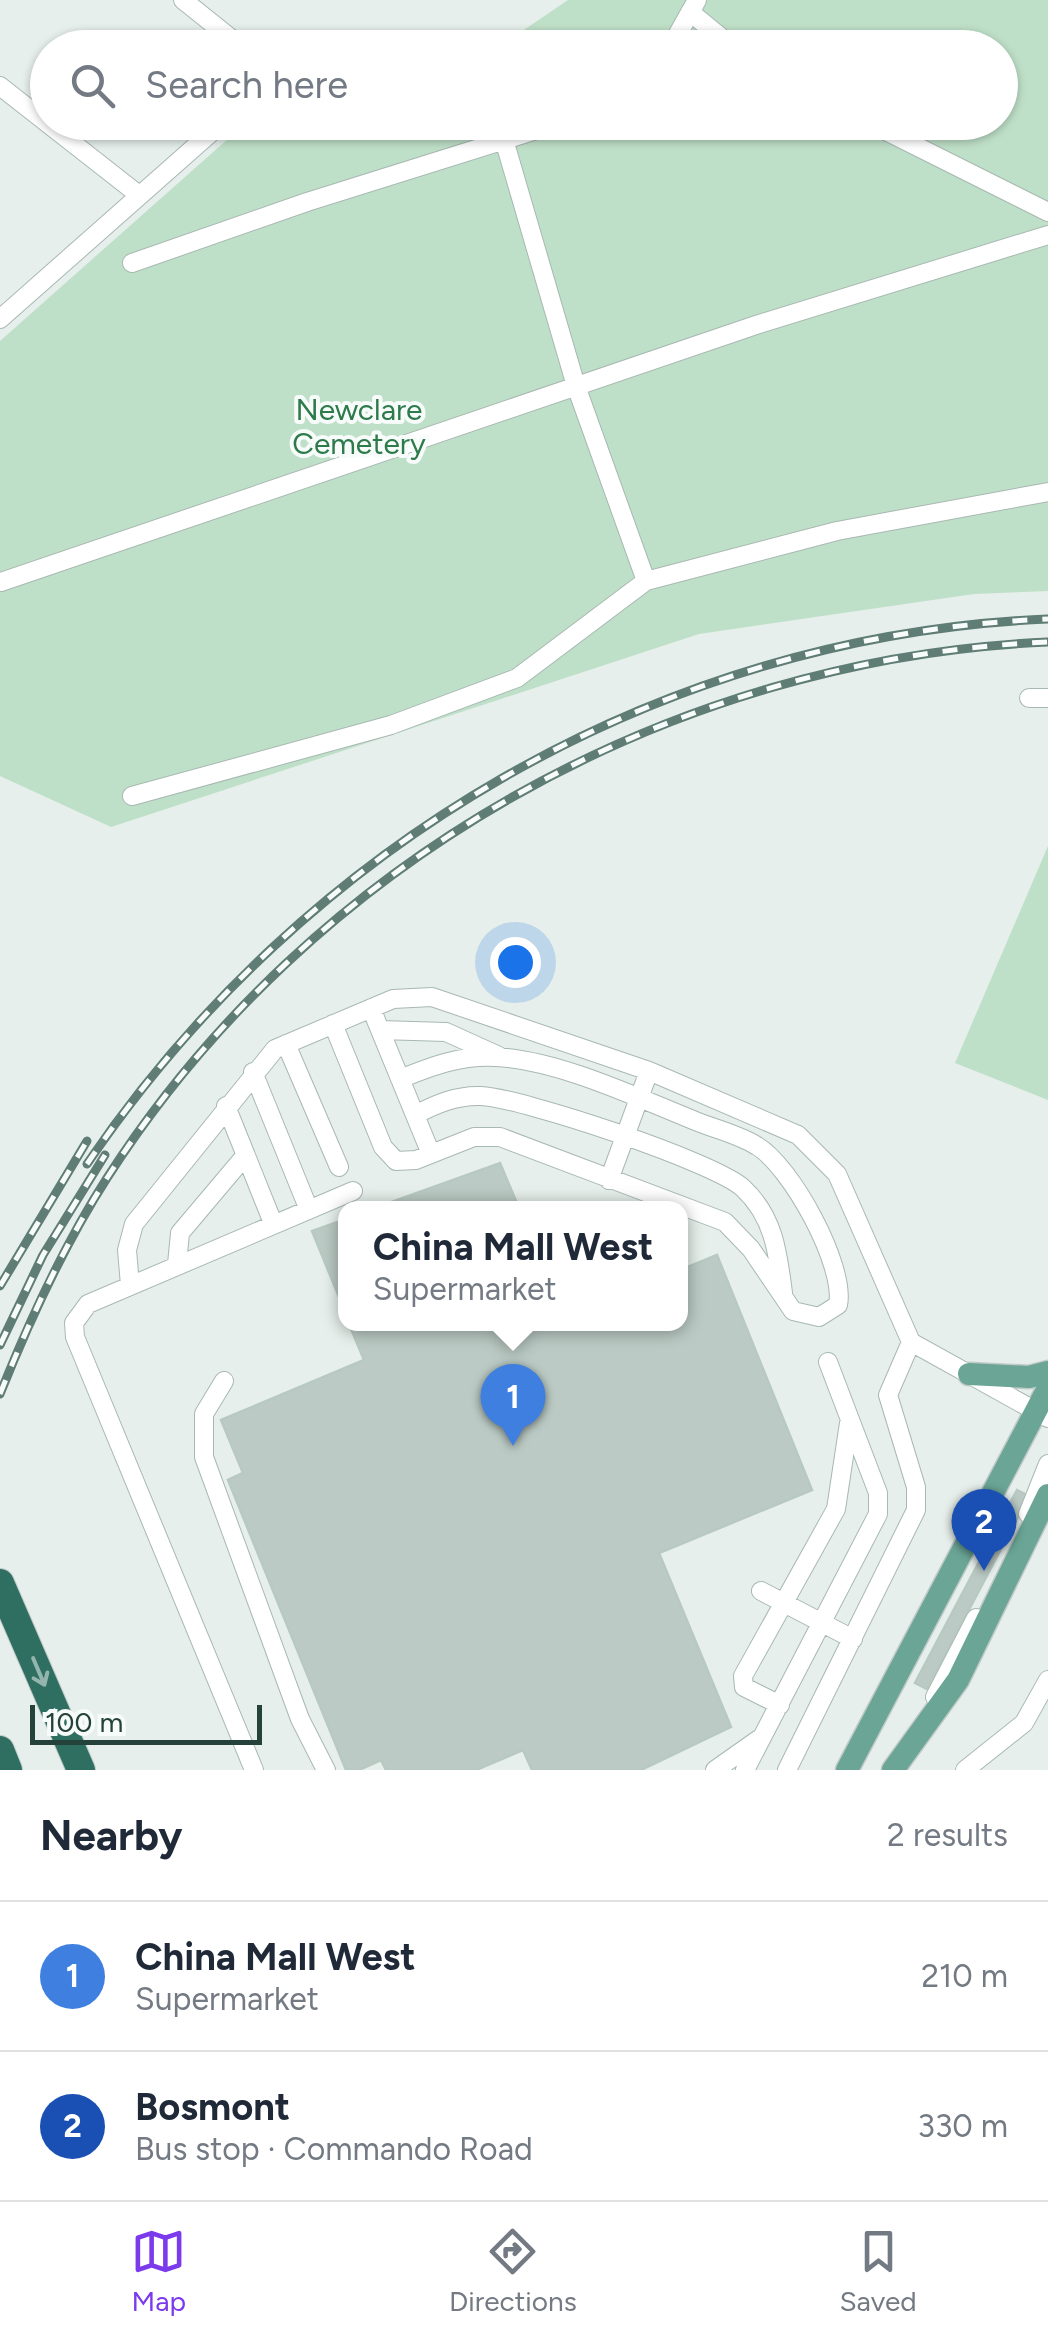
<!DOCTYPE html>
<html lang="en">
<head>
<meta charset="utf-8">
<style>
	:root { --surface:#fff; --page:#f6f6f7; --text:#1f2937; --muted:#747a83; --line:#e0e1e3; --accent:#7c3aed }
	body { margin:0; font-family:Figtree,sans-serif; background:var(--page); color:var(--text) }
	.scale { position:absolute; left:30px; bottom:25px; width:232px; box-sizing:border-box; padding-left:10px; border:5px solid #24423a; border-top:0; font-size:28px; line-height:35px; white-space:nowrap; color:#24423a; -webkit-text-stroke:8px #f7fbf9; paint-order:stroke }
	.you { position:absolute; left:515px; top:962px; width:35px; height:35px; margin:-25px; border:8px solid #fff; border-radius:50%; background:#1a73e8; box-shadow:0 0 0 15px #1a73e833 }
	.badge { display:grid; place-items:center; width:65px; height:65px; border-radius:50%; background:var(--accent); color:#fff; font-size:32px; font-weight:700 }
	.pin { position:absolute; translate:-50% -82px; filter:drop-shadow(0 2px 5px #0008) }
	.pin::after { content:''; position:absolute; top:52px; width:35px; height:30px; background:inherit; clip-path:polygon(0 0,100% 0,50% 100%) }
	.popup { position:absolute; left:338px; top:1201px; width:350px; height:130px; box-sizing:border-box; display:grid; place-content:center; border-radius:20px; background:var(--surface); filter:drop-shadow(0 2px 8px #0005); font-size:32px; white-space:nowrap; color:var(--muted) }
	.popup b { font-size:38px; color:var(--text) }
	.popup::after { content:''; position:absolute; left:50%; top:100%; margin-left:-20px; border:20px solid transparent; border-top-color:var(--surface) }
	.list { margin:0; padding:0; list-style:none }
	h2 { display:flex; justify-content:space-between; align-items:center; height:130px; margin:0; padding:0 40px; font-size:42px }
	h2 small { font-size:32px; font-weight:400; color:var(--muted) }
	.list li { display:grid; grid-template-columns:65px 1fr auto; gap:30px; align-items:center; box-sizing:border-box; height:150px; padding:0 40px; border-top:2px solid var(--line) }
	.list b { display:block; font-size:38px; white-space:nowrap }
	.list p { margin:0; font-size:32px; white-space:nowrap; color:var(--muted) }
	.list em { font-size:32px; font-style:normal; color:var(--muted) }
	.icon { flex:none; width:55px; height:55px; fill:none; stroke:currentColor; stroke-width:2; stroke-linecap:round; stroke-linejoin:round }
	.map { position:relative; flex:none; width:1048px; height:1770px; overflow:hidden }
	.search { position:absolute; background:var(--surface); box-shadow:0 2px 8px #0004; left:30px; right:30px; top:30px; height:110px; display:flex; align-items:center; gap:25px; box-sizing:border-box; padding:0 35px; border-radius:55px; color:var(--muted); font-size:38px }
	.sheet { height:430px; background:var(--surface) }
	nav { display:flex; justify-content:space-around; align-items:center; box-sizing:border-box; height:140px; border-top:2px solid var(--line); background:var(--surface); font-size:28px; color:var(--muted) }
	nav a { display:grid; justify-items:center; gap:5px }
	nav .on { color:var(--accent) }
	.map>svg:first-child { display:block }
	.green { fill:#bfe0c8 }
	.building { fill:#bbcac4; stroke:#b8c9c2; stroke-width:2.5 }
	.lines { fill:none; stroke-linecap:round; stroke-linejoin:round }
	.minor-casing { stroke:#a8b8b2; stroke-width:20 }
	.major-casing { stroke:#c2cac8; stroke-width:25 }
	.highway-casing { stroke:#c2cac8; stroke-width:30 }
	.minor { stroke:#fff; stroke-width:18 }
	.major { stroke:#6aa596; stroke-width:22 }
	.highway { stroke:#2f6f62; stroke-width:28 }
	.rail-casing { stroke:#5f7d75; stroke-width:9 }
	.rail { stroke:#f7fbf9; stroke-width:5; stroke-dasharray:15; stroke-linecap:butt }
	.oneway { stroke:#93b5ae }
	.labels { text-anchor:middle; stroke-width:8; stroke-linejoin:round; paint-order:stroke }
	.park-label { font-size:30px; fill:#2d7a4b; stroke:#f7fbf9 }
</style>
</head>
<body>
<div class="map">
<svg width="1048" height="1770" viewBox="0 0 1048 1770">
	<rect width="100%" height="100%" fill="#e6efeb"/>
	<!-- green -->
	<path class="green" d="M568 0H1048V591L974 594 699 634 111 827 0 776V341L229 138 273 123 1000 122V48L486 47 509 40Z
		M1048 846V1100L955 1063Z"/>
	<!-- building -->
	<path class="building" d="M500 1163 519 1208H375Z
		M346 1219V1314L312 1231Z
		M717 1255 812 1490 659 1553 731 1727 641 1770H532L523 1750 476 1770H386L381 1760 359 1770H346L228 1480 243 1473 221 1420 364 1360 349 1324H680V1270Z
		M1017 1490 1029 1496 927 1689 915 1683Z"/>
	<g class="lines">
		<!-- minor casing -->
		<g class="minor-casing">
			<path id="minor" d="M183 0 243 48
				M690 12 734 48
				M670 48 697 0
				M0 86 139 195
				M868 122 1048 212
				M505 143 576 386 646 581
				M132 263 307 202 562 122
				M0 319 223 122
				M1 582 756 325 1048 235
				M1029 698H1048
				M132 796 391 725 517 678 646 581 837 531 1048 492
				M371 1008 431 1154
				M333 1024 383 1147 396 1161 416 1160 474 1137H500L725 1222 751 1249 793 1311 819 1317 838 1305C846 1266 791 1166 757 1146 738 1134 714 1129 693 1120 636 1097 558 1060 496 1057 461 1055 432 1066 400 1079
				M380 1030 446 1032 499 1056
				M286 1044 339 1167
				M253 1072 309 1210
				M226 1106 273 1223
				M415 1115C436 1104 457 1095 481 1096 522 1098 715 1162 743 1188 774 1217 778 1253 783 1293
				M609 1180 649 1071
				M177 1264 180 1233 245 1156
				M130 1285 127 1250 134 1224 275 1049 393 999 432 997 649 1071 798 1135 837 1174 911 1342 1048 1418
				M224 1381 204 1414V1457L300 1719 326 1770
				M1028 1514 1048 1464
				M761 1591 853 1639
				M935 1697 976 1618
				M780 1705 744 1687 743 1676 836 1509 849 1423
				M254 1770 75 1337 74 1323 88 1304 353 1191
				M715 1770 759 1739
				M745 1770 878 1514V1493L828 1362
				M787 1770 916 1510V1487L888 1395 911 1342
				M965 1770 1024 1723 1048 1680"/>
		</g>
		<!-- major casing -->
		<g class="major-casing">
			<path id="major" d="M969 1374 1029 1377 1048 1372
				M847 1770 1048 1388
				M893 1770 958 1680 1048 1495"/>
		</g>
		<!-- highway casing -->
		<g class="highway-casing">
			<path id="highway" d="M0 1583 81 1770
				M0 1750 8 1770"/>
		</g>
		<!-- minor -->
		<use href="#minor" class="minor"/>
		<!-- major -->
		<use href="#major" class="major"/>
		<!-- highway -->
		<use href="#highway" class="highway"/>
		<!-- rail casing -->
		<g class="rail-casing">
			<path id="rail" d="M87 1164C304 844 660 635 1048 619
				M0 1286 87 1141
				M0 1345 43 1255 105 1155
				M0 1394C30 1319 64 1245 107 1178 311 860 672 658 1048 642"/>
		</g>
		<!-- rail -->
		<use href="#rail" class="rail"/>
	</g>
	<!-- one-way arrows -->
	<defs><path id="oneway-shaft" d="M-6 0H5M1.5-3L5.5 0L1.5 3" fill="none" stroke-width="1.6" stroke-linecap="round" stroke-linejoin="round" transform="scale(2.5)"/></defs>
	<use class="oneway" href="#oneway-shaft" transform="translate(39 1672) rotate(67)"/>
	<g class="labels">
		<!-- park labels -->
		<g class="park-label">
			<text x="359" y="420">Newclare<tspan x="359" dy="34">Cemetery</tspan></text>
		</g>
	</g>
</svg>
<div class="scale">100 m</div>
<div class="you"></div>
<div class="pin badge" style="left:513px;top:1446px;background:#3f7fe0">1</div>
<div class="popup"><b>China Mall West</b>Supermarket</div>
<div class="pin badge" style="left:984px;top:1571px;background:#1a4fb4">2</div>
<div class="search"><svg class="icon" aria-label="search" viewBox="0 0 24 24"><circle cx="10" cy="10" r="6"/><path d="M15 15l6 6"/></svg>Search here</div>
</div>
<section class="sheet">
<h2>Nearby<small>2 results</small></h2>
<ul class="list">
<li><span class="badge" style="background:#3f7fe0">1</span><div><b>China Mall West</b><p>Supermarket</p></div><em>210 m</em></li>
<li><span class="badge" style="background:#1a4fb4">2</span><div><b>Bosmont</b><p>Bus stop · Commando Road</p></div><em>330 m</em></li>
</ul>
</section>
<nav>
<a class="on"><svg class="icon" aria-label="map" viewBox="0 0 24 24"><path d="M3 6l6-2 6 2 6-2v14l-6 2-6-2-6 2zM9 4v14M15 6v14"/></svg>Map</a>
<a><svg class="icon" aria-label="directions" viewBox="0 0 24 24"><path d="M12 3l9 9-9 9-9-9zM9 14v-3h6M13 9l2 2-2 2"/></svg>Directions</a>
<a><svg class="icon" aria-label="saved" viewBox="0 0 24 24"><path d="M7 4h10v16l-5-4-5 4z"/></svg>Saved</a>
</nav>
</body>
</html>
